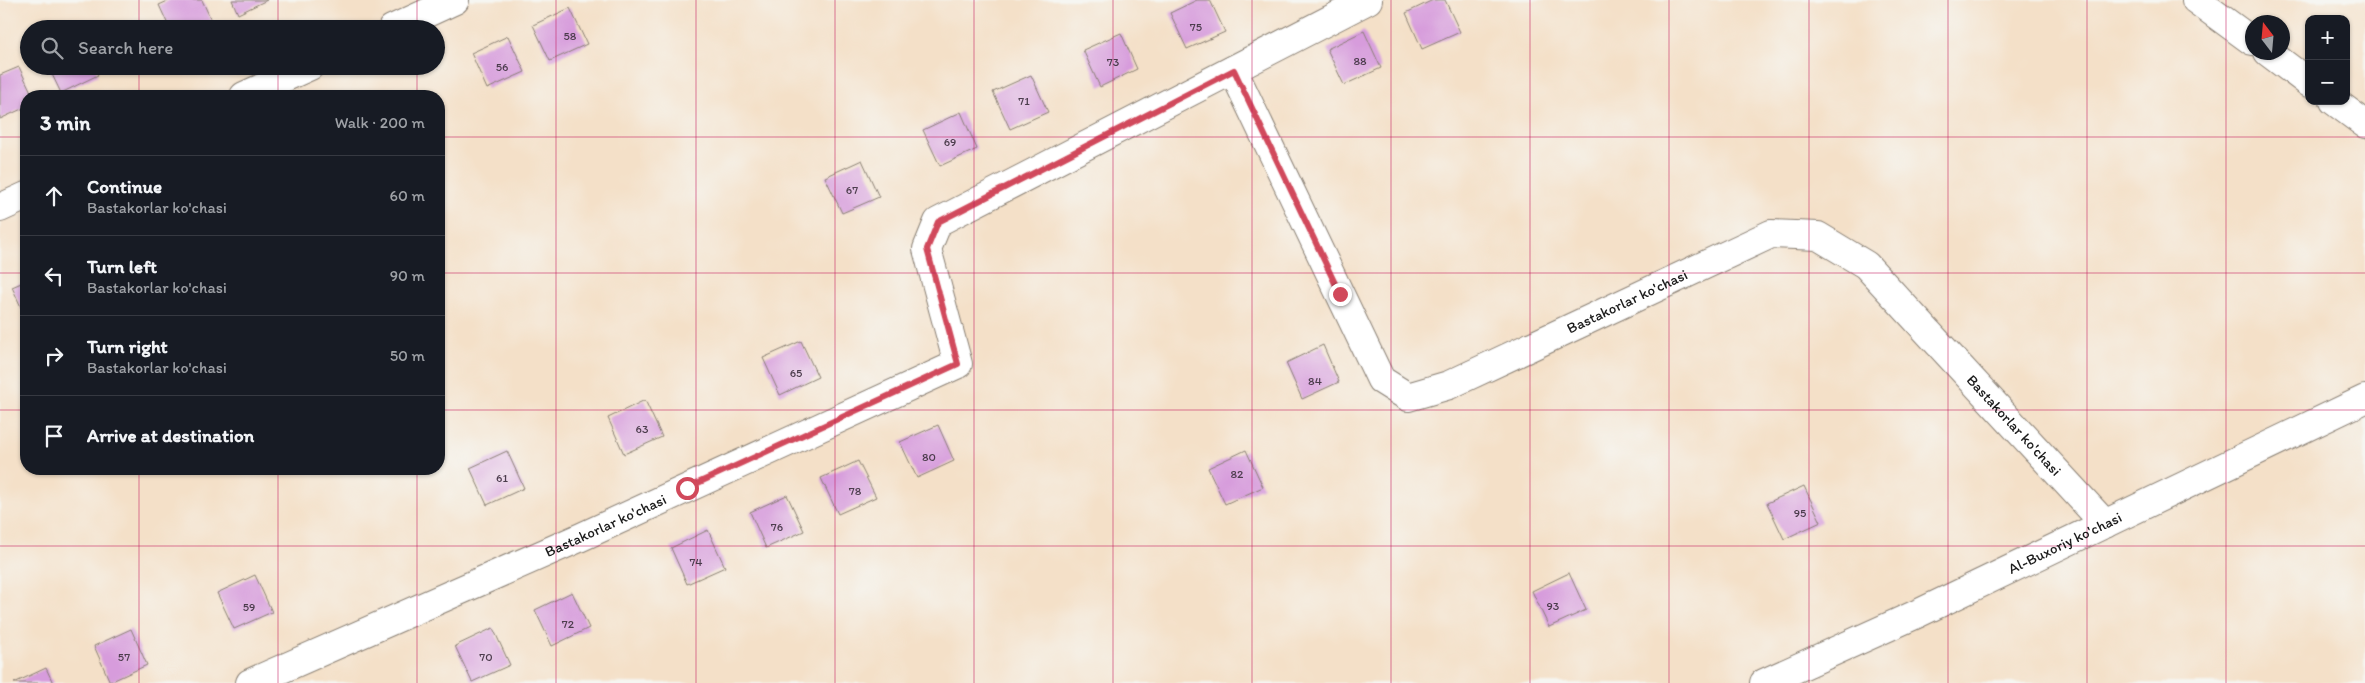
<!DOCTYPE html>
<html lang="en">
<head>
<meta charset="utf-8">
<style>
	:root { --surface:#171b24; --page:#20242c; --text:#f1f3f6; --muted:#9ea1a6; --line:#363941 }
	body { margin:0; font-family:Itim,sans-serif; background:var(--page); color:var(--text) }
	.controls { position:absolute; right:15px; top:15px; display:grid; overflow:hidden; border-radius:10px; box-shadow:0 1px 4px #0004 }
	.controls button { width:45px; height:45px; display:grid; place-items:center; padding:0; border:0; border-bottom:1px solid var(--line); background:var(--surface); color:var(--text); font:25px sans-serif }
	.compass { position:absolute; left:2245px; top:15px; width:45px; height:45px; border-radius:50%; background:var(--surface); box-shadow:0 1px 4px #0004; rotate:344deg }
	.stop { position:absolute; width:15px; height:15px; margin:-11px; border:4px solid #d1495b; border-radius:50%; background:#fff }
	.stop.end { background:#d1495b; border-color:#fff; box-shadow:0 1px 5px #0008 }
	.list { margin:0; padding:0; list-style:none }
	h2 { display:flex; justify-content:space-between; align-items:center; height:65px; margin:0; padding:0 20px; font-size:21px }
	h2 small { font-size:16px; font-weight:400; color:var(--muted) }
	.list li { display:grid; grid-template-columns:32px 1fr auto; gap:15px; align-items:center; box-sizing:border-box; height:80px; padding:0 20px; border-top:1px solid var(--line) }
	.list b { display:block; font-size:19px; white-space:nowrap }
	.list p { margin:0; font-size:16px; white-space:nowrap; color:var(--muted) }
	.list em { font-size:16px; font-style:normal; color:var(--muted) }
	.icon { flex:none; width:28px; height:28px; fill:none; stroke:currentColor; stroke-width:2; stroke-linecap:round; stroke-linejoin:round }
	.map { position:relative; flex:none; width:2365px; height:683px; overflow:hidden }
	.search { position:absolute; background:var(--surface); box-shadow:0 1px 4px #0004; left:20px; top:20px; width:425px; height:55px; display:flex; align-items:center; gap:12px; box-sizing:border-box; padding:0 18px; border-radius:28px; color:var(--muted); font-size:19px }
	.panel { position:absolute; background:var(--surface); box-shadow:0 1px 4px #0004; left:20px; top:90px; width:425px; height:385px; border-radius:20px }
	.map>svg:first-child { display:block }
	.building { fill:#d79cdc }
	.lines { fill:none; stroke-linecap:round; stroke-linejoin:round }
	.minor-casing { stroke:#887e72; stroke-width:30 }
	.minor { stroke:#fff; stroke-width:28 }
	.route { stroke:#d1495b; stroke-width:6 }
	.grid { fill:none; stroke:#c2185b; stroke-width:1; stroke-opacity:0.55 }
	.labels { text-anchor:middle; stroke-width:5; stroke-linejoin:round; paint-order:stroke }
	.number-label { font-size:12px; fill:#4b3c4c }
	.street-label { font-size:15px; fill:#1c1c1c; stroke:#f6f6f2 }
</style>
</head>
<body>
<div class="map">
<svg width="2365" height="683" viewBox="0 0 2365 683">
	<rect width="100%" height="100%" fill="#f6f6f2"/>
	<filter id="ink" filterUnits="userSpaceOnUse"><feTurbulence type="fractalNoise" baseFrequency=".02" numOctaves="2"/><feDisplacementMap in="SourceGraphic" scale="10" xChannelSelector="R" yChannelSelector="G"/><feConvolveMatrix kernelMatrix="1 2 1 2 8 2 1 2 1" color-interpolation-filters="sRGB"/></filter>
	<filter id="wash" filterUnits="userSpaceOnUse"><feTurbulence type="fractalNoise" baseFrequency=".0096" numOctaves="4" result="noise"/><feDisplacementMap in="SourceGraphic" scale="20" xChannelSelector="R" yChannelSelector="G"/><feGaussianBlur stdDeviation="1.12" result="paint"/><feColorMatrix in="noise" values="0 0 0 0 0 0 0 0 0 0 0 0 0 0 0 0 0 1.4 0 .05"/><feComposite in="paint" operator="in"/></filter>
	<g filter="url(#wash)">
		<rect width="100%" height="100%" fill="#f4e0c8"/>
		<g id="blocks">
			<!-- building -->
			<path class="building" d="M170 0H202L213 24 203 29H170L159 5Z
				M232 0H267L238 14Z
				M1197 0H1210L1225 32 1187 49 1170 13Z
				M1433 0H1445L1460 32 1422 49 1406 13Z
				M570 8 587 44 550 61 533 25Z
				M1364 31 1381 68 1344 85 1327 49Z
				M1121 33 1137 69 1100 87 1083 50Z
				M508 36 525 72 487 89 471 53Z
				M48 66H94L98 75 61 93Z
				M19 67 33 96H26V107L0 119V75Z
				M1031 75 1048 112 1010 129 993 92Z
				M961 112 977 149 940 166 923 130Z
				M862 160 879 197 842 213 825 177Z
				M26 281V318L12 287Z
				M801 341 818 377 780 395 763 358Z
				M1323 345 1339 382 1302 399 1286 363Z
				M645 400 662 437 624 454 608 418Z
				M938 425 954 461 917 478 900 442Z
				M1246 450 1263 487 1225 504 1208 468Z
				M507 451 524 488 487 505 470 468Z
				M858 461 876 497 838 514 821 478Z
				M1804 486 1821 522 1784 539 1767 503Z
				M787 495 804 531 766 548 750 512Z
				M708 530 725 567 687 584 671 548Z
				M1569 573 1586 610 1549 627 1532 591Z
				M255 575 272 612 234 629 217 593Z
				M572 592 589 628 552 646 535 610Z
				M493 628 510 665 472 682 455 646Z
				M131 629 147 665 110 682 94 646Z
				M46 668 53 683H14Z"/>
		</g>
	</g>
	<g filter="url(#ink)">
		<use href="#blocks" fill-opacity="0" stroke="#887e72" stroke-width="1"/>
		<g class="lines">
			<!-- minor casing -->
			<g class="minor-casing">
				<g id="minor">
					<path d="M2196 0 2252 41"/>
					<path d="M392 29 455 0"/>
					<path d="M2268 52 2309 83"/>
					<path id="s1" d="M1233 70 1381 380 1408 397 1449 385 1771 234 1818 236 1866 265 2105 524"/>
					<path d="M244 96 310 66"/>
					<path d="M2334 101 2365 124"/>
					<path d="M0 208 26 196"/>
					<path id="s2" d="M250 683 579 538 958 364 927 249 938 222 1368 0"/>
					<path id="s3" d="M1764 683 1919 613 2365 399"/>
				</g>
			</g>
			<!-- minor -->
			<use href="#minor" class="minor"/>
		</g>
	</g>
	<g class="lines" filter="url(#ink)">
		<!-- route -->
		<path class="route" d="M687 488 958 364 927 249 938 222 1234 70 1340 294"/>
	</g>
	<!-- grid -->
	<path class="grid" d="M139 0V29M278 0V29M417 0V29M556 0V683M696 0V683M835 0V683M974 0V683M1113 0V683M1252 0V683M1391 0V683M1530 0V683M1669 0V683M1809 0V683M1948 0V683M2087 0V683M2226 0V683M139 66V96M278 66V96M417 66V96M0 137H26M439 137H2365M0 273H26M439 273H2365M0 410H26M439 410H2365M139 469V683M278 469V683M417 469V683M0 546H2365"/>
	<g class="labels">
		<!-- number labels -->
		<g class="number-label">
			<text x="1196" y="31">75</text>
			<text x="570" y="40">58</text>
			<text x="1360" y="65">88</text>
			<text x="1113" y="66">73</text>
			<text x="502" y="71">56</text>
			<text x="1024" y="105">71</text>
			<text x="950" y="146">69</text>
			<text x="852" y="194">67</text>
			<text x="796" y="377">65</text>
			<text x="1315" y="385">84</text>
			<text x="642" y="433">63</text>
			<text x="929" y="461">80</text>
			<text x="1237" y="478">82</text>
			<text x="502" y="482">61</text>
			<text x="855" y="495">78</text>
			<text x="1800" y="517">95</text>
			<text x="777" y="531">76</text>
			<text x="696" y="566">74</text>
			<text x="1553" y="610">93</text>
			<text x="249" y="611">59</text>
			<text x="568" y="628">72</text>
			<text x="124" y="661">57</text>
			<text x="486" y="661">70</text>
		</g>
		<!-- street labels -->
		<g class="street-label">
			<text dy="5" stroke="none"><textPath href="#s1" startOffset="615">Bastakorlar ko'chasi</textPath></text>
			<text dy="5" stroke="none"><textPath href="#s1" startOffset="1095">Bastakorlar ko'chasi</textPath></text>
			<text dy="5" stroke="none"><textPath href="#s2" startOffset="389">Bastakorlar ko'chasi</textPath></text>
			<text dy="5" stroke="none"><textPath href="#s3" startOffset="332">Al-Buxoriy ko'chasi</textPath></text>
		</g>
	</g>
</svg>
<div class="controls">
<button>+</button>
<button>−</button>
</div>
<svg class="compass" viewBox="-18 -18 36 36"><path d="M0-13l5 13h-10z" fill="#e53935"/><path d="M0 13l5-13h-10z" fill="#9ea1a6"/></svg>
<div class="stop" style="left:687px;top:488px"></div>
<div class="stop end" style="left:1340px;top:294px"></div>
<div class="search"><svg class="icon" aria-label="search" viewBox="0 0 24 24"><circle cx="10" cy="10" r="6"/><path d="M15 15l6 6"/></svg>Search here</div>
<section class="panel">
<h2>3 min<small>Walk · 200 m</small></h2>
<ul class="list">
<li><svg class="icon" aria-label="ahead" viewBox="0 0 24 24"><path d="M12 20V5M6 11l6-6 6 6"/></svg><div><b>Continue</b><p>Bastakorlar ko'chasi</p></div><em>60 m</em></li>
<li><svg class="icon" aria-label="left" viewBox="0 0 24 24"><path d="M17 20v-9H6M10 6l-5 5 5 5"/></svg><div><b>Turn left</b><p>Bastakorlar ko'chasi</p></div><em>90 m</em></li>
<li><svg class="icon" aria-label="right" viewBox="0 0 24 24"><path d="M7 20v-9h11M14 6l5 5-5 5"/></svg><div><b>Turn right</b><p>Bastakorlar ko'chasi</p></div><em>50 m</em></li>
<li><svg class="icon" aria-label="arrive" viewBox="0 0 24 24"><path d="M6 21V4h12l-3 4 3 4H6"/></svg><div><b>Arrive at destination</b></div></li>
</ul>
</section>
</div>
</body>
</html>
